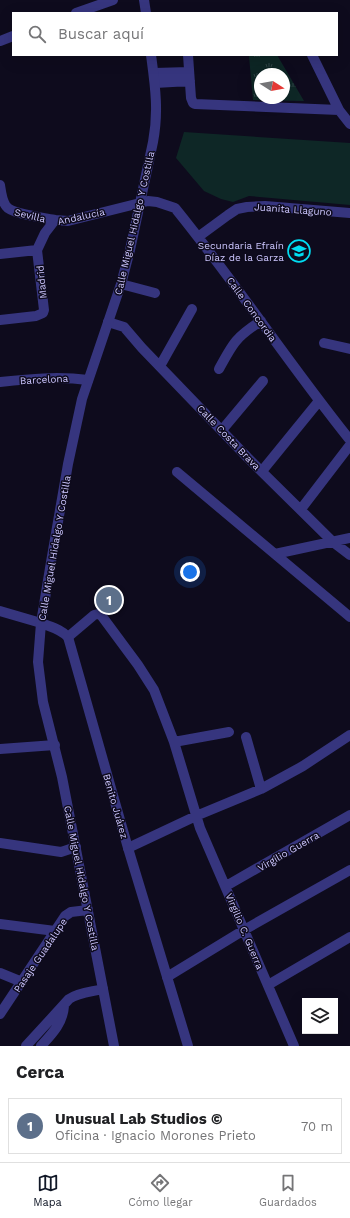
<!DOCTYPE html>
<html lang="es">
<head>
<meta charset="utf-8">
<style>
	:root { --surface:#fff; --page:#f2f2f2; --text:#202124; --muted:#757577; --line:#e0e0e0; --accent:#111827 }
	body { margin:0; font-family:"Work Sans",sans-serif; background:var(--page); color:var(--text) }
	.controls { position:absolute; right:12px; bottom:12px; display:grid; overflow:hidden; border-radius:0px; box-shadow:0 4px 16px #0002 }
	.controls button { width:36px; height:36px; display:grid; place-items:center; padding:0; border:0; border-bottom:1px solid var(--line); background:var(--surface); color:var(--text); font:20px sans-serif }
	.compass { position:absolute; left:254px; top:68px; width:36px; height:36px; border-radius:50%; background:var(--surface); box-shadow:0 4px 16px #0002; rotate:101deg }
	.you { position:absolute; left:190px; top:572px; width:14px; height:14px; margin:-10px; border:3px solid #fff; border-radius:50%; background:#1a73e8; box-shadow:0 0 0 6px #1a73e833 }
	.badge { display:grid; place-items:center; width:26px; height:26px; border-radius:50%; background:var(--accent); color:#fff; font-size:13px; font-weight:700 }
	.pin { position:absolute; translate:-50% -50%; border:2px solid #fff; box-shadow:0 1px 4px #0006 }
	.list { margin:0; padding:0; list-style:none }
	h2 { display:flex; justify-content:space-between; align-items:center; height:52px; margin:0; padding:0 16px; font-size:17px }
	h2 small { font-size:13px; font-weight:400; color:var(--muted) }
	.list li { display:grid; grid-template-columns:26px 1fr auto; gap:12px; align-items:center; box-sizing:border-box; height:56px; margin:0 8px 8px; padding:0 8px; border:1px solid var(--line); border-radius:0px }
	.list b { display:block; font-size:15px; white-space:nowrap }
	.list p { margin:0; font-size:13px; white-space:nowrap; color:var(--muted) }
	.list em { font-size:13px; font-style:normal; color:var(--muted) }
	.icon { flex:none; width:22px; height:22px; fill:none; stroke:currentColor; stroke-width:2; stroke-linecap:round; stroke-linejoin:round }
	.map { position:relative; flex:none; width:350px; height:1046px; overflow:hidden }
	.search { position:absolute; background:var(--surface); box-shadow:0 4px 16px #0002; left:12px; right:12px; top:12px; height:44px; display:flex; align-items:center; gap:10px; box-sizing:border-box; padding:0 14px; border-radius:0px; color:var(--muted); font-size:15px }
	.sheet { height:116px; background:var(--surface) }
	nav { display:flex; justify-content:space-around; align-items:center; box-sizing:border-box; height:56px; border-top:1px solid var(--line); background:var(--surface); font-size:11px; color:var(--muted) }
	nav a { display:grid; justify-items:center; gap:2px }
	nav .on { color:var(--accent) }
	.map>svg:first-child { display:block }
	.grass { fill:#0e2726 }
	.park { fill:url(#park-tufts); fill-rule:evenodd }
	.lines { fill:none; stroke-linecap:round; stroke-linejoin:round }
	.minor { stroke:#36357e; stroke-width:10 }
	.tertiary { stroke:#36357e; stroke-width:10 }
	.labels { text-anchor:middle; stroke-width:3; stroke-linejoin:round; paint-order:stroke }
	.street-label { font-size:10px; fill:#cdc7ff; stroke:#0e0b1d }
	.poi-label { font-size:10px; fill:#cdc7ff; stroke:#0e0b1d; text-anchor:end }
</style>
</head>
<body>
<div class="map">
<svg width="350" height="1046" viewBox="0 0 350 1046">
	<defs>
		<pattern id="park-tufts" width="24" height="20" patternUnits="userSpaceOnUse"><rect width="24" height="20" fill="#0e2726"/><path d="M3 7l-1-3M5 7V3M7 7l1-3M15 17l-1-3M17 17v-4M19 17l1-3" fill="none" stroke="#304547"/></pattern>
	</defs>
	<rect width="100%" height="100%" fill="#0e0b1d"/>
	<!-- grass -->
	<path class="grass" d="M184 132 350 143V205L249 196 233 202 221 199 204 191 176 158Z"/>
	<!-- park -->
	<path class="park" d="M277 55 304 101 253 100 249 56ZM260 74H284V98H260Z"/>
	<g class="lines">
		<!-- minor -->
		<path class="minor" d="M76 13 113 0
			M0 41 13 36
			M188 55 191 98 193 103 195 104 339 110
			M312 55 339 110 350 124
			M154 73 189 72
			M155 83 190 81
			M0 185C1 192 2 201 6 206 11 214 45 218 55 220
			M198 237 228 215 237 209 247 207 265 206 350 213
			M0 254 37 250
			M121 284 155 293
			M0 320 36 316 43 313 44 310 37 250 45 233 55 220 68 221 148 201 157 202 175 208C236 283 289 364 350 440
			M108 322 124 327 142 348 248 458 333 542 350 555
			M324 343 350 349
			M160 366 192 309
			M219 369C233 343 236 337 261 321
			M0 382C29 379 58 376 88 380
			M222 430 263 381
			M262 471 319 401
			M177 472 350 617
			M301 509 350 445
			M275 554 350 538
			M0 611 41 623
			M68 637 94 615 98 614 101 615 138 665 154 690 174 742 200 828 294 1046
			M246 737 261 789
			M174 742 229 732
			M0 749 55 745
			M0 843 61 852 76 847
			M128 848 196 816 261 789 303 766 350 735
			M226 886 350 815
			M0 924 55 931
			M0 973 22 982
			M167 977 244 930 350 870
			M268 985 350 937
			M0 1014 65 916 71 912 88 910
			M26 1046 69 999C79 992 91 992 103 989
			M41 1046C52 1034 63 1023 64 1006"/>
		<!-- tertiary -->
		<path class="tertiary" d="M144 0 146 13
			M41 623C51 627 61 629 68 637L128 848 188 1046
			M114 1046 62 777 43 702 38 662 41 623 51 562 68 464 82 399 121 284 130 250 153 142C159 111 155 85 151 55"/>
	</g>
	<!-- icons -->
	<defs>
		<g id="school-ring" transform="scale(1.15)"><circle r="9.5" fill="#0e0b1d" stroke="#00ddf2" stroke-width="1.5"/><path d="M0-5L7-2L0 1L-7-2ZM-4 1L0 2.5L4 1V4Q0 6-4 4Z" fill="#00ddf2"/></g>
	</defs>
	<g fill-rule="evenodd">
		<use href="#school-ring" x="299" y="251"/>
	</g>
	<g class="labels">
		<!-- street labels -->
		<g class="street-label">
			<text transform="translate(293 209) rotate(4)" y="4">Juanita Llaguno</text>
			<text transform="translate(30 215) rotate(13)" y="4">Sevilla</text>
			<text transform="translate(81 216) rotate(-12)" y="4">Andalucía</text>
			<text transform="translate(134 223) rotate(-77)" y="4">Calle Miguel Hidalgo Y Costilla</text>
			<text transform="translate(41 282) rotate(-96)" y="4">Madrid</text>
			<text transform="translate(252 309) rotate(54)" y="4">Calle Concordia</text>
			<text transform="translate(44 379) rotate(-3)" y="4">Barcelona</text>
			<text transform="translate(229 437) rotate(46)" y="4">Calle Costa Brava</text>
			<text transform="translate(54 548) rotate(-80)" y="4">Calle Miguel Hidalgo Y Costilla</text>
			<text transform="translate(116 806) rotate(74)" y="4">Benito Juárez</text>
			<text transform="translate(288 851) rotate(-30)" y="4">Virgilio Guerra</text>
			<text transform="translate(82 878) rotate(79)" y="4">Calle Miguel Hidalgo Y Costilla</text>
			<text transform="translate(245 931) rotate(67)" y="4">Virgilio C. Guerra</text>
			<text transform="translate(40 955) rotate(-56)" y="4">Pasaje Guadalupe</text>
		</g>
		<!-- poi labels -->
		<g class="poi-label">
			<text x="284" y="249">Secundaria Efraín<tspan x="284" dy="12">Díaz de la Garza</tspan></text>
		</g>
	</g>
</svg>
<div class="controls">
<button><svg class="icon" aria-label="layers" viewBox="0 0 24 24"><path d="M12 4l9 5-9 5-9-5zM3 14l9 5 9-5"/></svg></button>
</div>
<svg class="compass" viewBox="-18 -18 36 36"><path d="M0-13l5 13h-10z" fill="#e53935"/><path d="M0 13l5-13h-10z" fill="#757577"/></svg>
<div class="you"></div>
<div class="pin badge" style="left:109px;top:600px;background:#5c6f8a">1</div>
<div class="search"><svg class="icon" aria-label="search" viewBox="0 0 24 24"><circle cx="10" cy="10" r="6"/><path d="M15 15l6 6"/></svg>Buscar aquí</div>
</div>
<section class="sheet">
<h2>Cerca<small></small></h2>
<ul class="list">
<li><span class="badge" style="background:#5c6f8a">1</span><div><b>Unusual Lab Studios ©</b><p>Oficina · Ignacio Morones Prieto</p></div><em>70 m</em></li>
</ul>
</section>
<nav>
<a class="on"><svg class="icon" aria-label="map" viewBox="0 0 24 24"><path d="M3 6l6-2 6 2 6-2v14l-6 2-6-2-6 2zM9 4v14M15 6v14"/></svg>Mapa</a>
<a><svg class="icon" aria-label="directions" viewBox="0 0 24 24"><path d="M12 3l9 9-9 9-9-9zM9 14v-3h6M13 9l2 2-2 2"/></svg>Cómo llegar</a>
<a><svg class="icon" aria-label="saved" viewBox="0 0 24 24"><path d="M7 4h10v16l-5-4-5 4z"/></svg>Guardados</a>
</nav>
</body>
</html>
